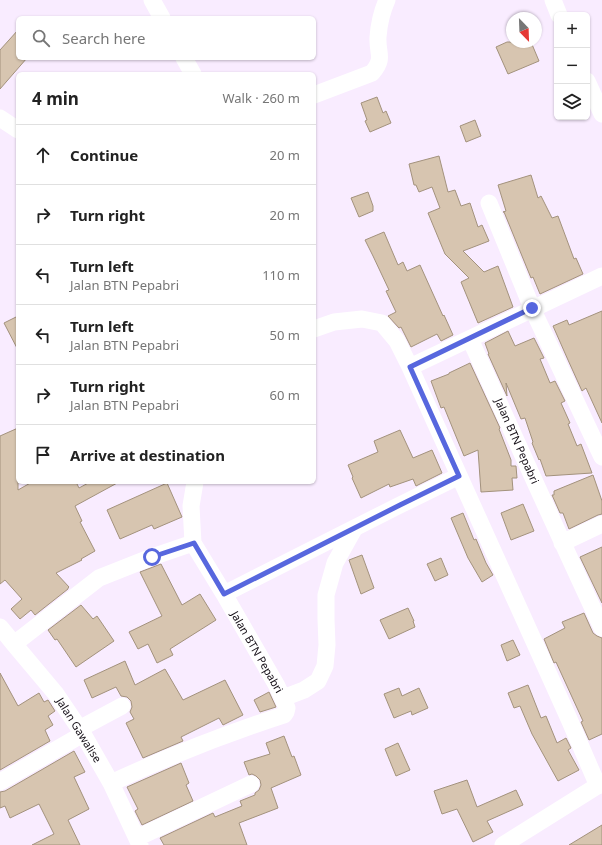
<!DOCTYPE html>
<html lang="en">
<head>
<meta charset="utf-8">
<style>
	:root { --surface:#fff; --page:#f6f6f6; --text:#222; --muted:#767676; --line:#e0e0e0 }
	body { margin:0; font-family:"Noto Sans",sans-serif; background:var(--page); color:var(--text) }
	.controls { position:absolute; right:12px; top:12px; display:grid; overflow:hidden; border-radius:6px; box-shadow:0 1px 3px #0004 }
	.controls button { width:36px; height:36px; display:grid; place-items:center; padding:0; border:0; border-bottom:1px solid var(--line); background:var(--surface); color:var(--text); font:20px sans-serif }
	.compass { position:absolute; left:506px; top:12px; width:36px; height:36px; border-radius:50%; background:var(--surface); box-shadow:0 1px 3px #0004; rotate:157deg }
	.stop { position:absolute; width:12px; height:12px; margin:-9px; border:3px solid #5767de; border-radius:50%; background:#fff }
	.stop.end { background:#5767de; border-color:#fff; box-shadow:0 1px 4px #0008 }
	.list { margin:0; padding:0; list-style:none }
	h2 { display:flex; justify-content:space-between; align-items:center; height:52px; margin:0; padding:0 16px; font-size:17px }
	h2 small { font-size:13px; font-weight:400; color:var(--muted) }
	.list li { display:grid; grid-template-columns:26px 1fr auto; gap:12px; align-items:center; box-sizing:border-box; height:60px; padding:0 16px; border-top:1px solid var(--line) }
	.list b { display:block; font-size:15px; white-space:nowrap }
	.list p { margin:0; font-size:13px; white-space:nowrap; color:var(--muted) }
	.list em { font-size:13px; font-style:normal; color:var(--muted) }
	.icon { flex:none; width:22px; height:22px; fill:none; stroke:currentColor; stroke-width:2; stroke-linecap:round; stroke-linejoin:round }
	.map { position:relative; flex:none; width:602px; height:845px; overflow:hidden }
	.search { position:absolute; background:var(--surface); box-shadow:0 1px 3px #0004; left:16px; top:16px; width:300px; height:44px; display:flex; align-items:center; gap:10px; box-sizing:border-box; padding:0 14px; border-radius:6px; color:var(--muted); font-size:15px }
	.panel { position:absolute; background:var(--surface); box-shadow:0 1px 3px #0004; left:16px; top:72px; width:300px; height:412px; border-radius:6px }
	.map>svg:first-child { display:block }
	.building { fill:#d7c5b0; stroke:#a3927d }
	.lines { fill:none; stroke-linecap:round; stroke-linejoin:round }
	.minor { stroke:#fff; stroke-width:17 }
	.route { stroke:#5767de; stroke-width:5 }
	.labels { text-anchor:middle; stroke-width:3; stroke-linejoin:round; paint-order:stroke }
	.street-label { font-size:11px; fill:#140e16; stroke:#fff }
</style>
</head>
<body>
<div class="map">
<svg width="602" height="845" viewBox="0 0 602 845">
	<rect width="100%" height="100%" fill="#f9ecff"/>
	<!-- building -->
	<path class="building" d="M18 30V58H27L0 89V50Z
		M507 42H531L539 61 508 74 496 47Z
		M377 97 383 113 386 111 391 123 370 132 365 121 367 120 361 103Z
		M475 120 481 136 466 142 460 126Z
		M439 156 448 192 455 190 461 206 470 203 478 227 482 225 489 241 463 251 484 272 498 266 513 307 478 323 461 282 469 278 445 254 428 213 440 208 432 187 419 192 416 185H414L409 164Z
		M531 175 538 198 541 196 552 218 558 216 574 259 576 258 583 274 540 294 533 277 531 278 504 212H503L506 211 498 185Z
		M368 192 373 206V211L359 217 351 198Z
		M384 232 398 265 403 262 407 271 420 265 443 316 444 315 453 335 441 341 437 334 411 347 401 327 399 328 388 316 396 312 386 291 389 290 373 256 365 240Z
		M602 311V423L586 388 582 391 568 360 553 326 567 320 569 325Z
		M18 316V350L4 323Z
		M508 331 515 346 534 338 544 358 540 359 550 383 555 381 565 401 561 403 570 423 568 424 577 446 581 444 592 473 546 476 540 459 539 460 532 443 533 442 525 418 521 419 506 383 507 396 488 354H489L485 343Z
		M470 363 500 428 499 429 511 460V466H516L517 478H512L513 490 481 492 478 450 464 456 444 407 441 408 431 381 449 374V373Z
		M18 428V490L32 482H76L79 488 90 482H119L75 506 82 521 80 522 95 551 81 559 82 560 56 573 69 587 68 588V589L35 615 31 610 20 619 11 609 22 599 5 580 0 584V436Z
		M400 430 413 458 432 450 442 473 416 486 413 479 390 487 389 484 361 498 352 478 353 477 348 465 378 452 374 441Z
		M593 475 602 501V514L598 515 569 529 563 513H560L552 495H554V491Z
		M167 483 182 517 154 529 152 525 120 539 107 510Z
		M523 504 534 531 511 540 501 513Z
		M463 513 474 540 476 539 486 563 493 575 482 582 468 558 451 518Z
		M602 547V603L580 557Z
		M362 555 374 588 361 594 349 560Z
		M441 558 448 575 435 581 427 564Z
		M161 564 182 605 200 594 216 620 170 649 173 655 157 663 148 644 138 649 129 632 162 616 140 572Z
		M81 605 93 619 97 616 114 641 76 667 57 639 55 640 48 630Z
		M408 608 414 621H413L415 627 389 639 380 620Z
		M584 613 593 633 597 636 602 638V734L589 740 581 722 583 721 556 662 554 663 544 639 565 628 562 622Z
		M513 640 520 655 507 661 501 645Z
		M125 661 135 685 165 669 183 700 225 680 243 715 223 725 219 718 181 737 183 741 143 758 126 723 134 719 130 712 132 707 131 701 127 697 121 696 116 687 92 698 84 680Z
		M0 673 18 706 39 693 44 702 48 700 55 711 48 716 53 725 45 730 50 741 0 770Z
		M528 685 541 718 546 716 557 743 566 738 571 748 568 750 579 770 558 781 532 734 520 706 514 708 508 693Z
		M399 688 402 696 419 688 428 708 412 715 411 711 394 718 384 694Z
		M269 692 276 707 260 712 254 700Z
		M284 736 292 757 294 756 301 775 271 788 278 808 239 823 247 845H164L160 838 213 813 215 817 242 806 240 801 255 795V793L259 790 261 785 260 780 256 776 252 774 249 775 244 762 270 754 266 743Z
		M398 743 410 770 396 776 385 749Z
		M74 751 85 772 74 777 89 809 68 820 80 845H32L54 834 39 804 10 818 5 806 0 808V792L5 791Z
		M181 763 189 783 186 785 193 801 142 825 135 811 138 809 127 787Z
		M467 780 477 807 516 790 523 805 487 821 493 832 473 842 457 809 442 814 434 791Z
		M602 825V845H569Z"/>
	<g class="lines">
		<!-- minor -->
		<path class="minor" d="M152 0 162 18
			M553 0 559 15
			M184 58 193 74
			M587 81 602 114
			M314 95 372 73C385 58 377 54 378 37 379 24 382 11 387 0
			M0 118 18 130
			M489 203 532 308 602 457
			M314 329 334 322 362 319 382 323 397 341 410 367
			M470 339C514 435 557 532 602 628
			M195 482 191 506 193 543 224 594
			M562 543 602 524
			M0 627 14 644 56 694 83 734 111 783 140 845
			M14 644 99 578 152 557 193 543
			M283 698 304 690 318 681 325 666 327 645 326 619V595L335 563 354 529
			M79 729 122 706
			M0 782 83 734
			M111 783C167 757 225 734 284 715L286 712 287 708 277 686 224 594 400 505 459 476
			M598 786 569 719 410 367 602 276
			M137 838 251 784
			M503 845 602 783"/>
	</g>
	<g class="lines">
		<!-- route -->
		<path class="route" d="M152 557 194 543 224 594 400 505 459 476 410 367 532 308"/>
	</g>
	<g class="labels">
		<!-- street labels -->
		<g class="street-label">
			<text transform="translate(517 441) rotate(66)" y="4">Jalan BTN Pepabri</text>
			<text transform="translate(257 652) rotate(60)" y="4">Jalan BTN Pepabri</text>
			<text transform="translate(79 730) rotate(58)" y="4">Jalan Gawalise</text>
		</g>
	</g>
</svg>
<div class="controls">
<button>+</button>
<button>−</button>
<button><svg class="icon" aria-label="layers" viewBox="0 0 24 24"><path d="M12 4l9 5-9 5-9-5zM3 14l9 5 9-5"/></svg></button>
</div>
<svg class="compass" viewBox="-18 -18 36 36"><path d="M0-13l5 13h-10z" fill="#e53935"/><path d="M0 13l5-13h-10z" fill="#767676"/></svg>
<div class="stop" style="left:152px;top:557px"></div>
<div class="stop end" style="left:532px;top:308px"></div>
<div class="search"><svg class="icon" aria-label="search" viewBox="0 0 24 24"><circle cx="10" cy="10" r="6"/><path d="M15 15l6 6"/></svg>Search here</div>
<section class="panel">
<h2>4 min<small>Walk · 260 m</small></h2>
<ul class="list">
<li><svg class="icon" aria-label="ahead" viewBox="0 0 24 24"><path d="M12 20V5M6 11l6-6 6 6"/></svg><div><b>Continue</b></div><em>20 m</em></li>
<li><svg class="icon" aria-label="right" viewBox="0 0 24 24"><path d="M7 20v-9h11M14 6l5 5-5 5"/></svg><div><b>Turn right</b></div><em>20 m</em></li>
<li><svg class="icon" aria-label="left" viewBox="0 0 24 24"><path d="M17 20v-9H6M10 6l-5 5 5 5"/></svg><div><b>Turn left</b><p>Jalan BTN Pepabri</p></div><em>110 m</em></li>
<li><svg class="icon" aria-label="left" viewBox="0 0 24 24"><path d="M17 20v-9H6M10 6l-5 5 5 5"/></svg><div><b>Turn left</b><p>Jalan BTN Pepabri</p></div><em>50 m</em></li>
<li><svg class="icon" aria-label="right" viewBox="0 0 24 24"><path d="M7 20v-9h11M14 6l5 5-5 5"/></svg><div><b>Turn right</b><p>Jalan BTN Pepabri</p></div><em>60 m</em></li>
<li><svg class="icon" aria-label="arrive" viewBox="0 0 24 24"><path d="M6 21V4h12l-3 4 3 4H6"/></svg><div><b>Arrive at destination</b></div></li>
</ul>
</section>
</div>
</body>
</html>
